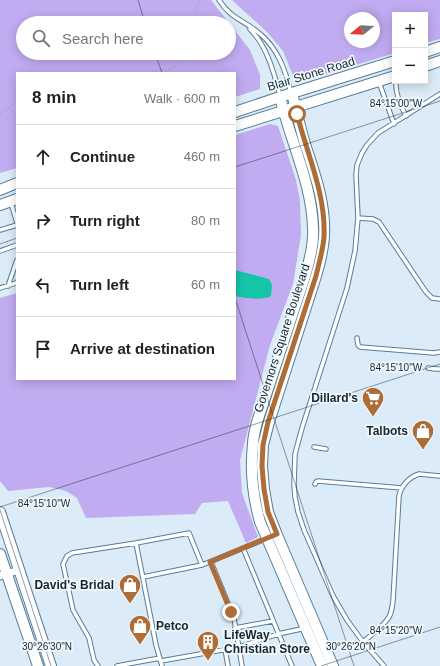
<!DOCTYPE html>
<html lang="en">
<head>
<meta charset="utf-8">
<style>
	:root { --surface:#fff; --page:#f6f6f6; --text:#222; --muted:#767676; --line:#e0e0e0 }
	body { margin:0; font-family:Helvetica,sans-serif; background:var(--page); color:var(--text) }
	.controls { position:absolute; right:12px; top:12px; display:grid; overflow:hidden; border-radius:0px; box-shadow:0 2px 10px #0003 }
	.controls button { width:36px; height:36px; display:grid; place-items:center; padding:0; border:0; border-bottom:1px solid var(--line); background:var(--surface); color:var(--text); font:20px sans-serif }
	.compass { position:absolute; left:344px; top:12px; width:36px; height:36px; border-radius:50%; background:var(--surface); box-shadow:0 2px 10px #0003; rotate:252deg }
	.stop { position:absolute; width:12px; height:12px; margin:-9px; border:3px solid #ae6d37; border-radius:50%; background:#fff }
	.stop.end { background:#ae6d37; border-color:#fff; box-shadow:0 1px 4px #0008 }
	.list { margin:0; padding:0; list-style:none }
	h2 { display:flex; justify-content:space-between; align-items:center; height:52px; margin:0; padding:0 16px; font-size:17px }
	h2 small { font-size:13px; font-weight:400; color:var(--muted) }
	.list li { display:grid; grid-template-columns:26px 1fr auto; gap:12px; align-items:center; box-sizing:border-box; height:64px; padding:0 16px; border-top:1px solid var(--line) }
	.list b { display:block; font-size:15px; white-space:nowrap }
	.list em { font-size:13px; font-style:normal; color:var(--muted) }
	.icon { flex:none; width:22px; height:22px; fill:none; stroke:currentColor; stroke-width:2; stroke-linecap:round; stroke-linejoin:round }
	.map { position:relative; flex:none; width:440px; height:666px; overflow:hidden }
	.search { position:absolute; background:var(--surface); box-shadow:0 2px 10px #0003; left:16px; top:16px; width:220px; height:44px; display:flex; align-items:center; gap:10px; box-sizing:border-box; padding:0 14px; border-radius:22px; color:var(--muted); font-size:15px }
	.panel { position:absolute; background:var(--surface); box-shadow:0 2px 10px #0003; left:16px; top:72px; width:220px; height:308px; border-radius:0px }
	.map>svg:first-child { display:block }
	.forest { fill:#c1abf1; fill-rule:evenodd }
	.water { fill:#15c5aa }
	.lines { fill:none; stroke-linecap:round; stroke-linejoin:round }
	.lane-casing { stroke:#567e98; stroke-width:5.5 }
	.street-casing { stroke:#567e98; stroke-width:9 }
	.secondary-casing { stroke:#567e98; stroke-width:12 }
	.path { stroke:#9cadb8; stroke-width:1; stroke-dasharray:3 2; stroke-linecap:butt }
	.lane { stroke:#fff; stroke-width:3.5 }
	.street { stroke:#fff; stroke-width:7 }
	.secondary { stroke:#fff; stroke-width:10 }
	.route { stroke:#ae6d37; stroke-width:5 }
	.ticks { fill:none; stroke:#162631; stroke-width:1; stroke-opacity:0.45 }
	.labels { text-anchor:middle; stroke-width:3.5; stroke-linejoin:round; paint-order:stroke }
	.street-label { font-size:12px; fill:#162631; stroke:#f0f8fe }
	.poi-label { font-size:12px; font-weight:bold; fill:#162631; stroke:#f0f8fe; text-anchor:end }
	.ticks-label { font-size:10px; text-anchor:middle; fill:#162631; stroke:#f0f8fe; stroke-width:3.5; stroke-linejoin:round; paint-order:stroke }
</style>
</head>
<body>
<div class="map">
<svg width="440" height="666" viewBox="0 0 440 666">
	<rect width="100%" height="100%" fill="#dbecf8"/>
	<!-- forest -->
	<path class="forest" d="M0 0H211L250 50 260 75V89L235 97V73H17V168L0 173ZM23 23H229V53H23Z
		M232 0H440V39L425 43V15H395V53L296 83 283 51 267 32ZM350 18H374V42H350Z
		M270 124 278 126 296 180 300 200 301 235 293 284 270 345 240 460 242 493 258 537 246 543 228 501 202 503 195 514 86 518 77 498 66 491 49 487 8 491 0 481V298L17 293V379H235V135Z"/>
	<!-- water -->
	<path class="water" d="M235 270 269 279 272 285 271 296C264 301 244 298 235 296Z"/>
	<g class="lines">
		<!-- lane casing -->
		<g class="lane-casing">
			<path id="lane" d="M219 0C231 19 244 20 259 33 278 48 285 70 291 92
				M250 29C267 46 274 73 280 95
				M396 81C395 93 400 105 406 116
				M379 82 394 124
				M11 203 17 223
				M358 218 373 219 379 222 426 292 432 298 440 299
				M0 230 17 225
				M0 251 17 245
				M8 286 17 260
				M0 288 16 283 17 282
				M357 338 358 345 360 347 434 353 440 352
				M428 368 436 369H440
				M313 395 329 401
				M314 447 326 449
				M315 484 316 482 318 481 402 488
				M136 543 156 645 162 666
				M243 548 292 666
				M211 562 234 618 242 666
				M143 577 202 565 265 539
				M235 628 273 621
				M363 642C371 635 384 626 389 617 392 612 392 606 393 601L399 496C401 486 409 477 419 474L440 476
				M225 649 228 666
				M161 661 239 647 278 634 306 628
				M98 666 94 660 89 638 73 610 63 564 67 556 72 553 136 543 189 533 202 565
				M117 666 160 658
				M384 666 363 642 347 620 333 596 304 530 298 512 295 497 294 484 295 454 302 428 347 288 355 251 358 218 356 175 357 165 362 153 367 145 378 133 440 94"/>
		</g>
		<!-- street casing -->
		<g class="street-casing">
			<path id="street" d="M0 576 19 570"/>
		</g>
		<!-- secondary casing -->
		<g class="secondary-casing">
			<path id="secondary" d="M425 52 440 47
				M425 66 440 61
				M292 93C296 110 300 127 305 144 315 174 326 205 324 237 323 250 320 263 316 276L269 422 263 445 262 466 264 489 268 512 277 535 333 666
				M280 97C290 140 312 184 313 228 314 243 310 258 306 273L257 422C255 430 253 437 253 444 250 471 253 497 260 522L322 666
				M235 112 292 93 395 61
				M235 126 395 76
				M0 190 17 183
				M0 205 17 199
				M0 512 51 666
				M0 554 38 666"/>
		</g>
		<!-- path -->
		<path class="path" d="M191 23 200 0
			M145 73 161 70 167 71 192 56 191 53
			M0 115 17 101"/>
		<!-- lane -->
		<use href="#lane" class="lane"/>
		<!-- street -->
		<use href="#street" class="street"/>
		<!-- secondary -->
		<use href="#secondary" class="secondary"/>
	</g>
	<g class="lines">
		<!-- route -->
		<path class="route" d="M231 612 210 562 277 534 268 512 264 489 262 466 263 445 268 422 316 276C319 263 323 250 324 237 326 194 307 154 297 114"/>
	</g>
	<!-- ticks -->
	<path class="ticks" d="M138 0 145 23M155 53 162 73M235 167 440 101M0 244 17 238M235 298 354 666M0 507 440 364M0 510 51 666M321 666 440 627"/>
	<!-- icons -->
	<defs>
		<g id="supermarket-pin" transform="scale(1.15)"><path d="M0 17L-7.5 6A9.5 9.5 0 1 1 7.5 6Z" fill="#ae6d37" stroke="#f0f8fe"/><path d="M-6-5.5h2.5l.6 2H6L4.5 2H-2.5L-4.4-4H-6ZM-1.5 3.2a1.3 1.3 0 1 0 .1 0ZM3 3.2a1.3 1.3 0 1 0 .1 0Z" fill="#fff"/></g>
		<g id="shop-pin" transform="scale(1.15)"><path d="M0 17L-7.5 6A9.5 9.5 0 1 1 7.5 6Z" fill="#ae6d37" stroke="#f0f8fe"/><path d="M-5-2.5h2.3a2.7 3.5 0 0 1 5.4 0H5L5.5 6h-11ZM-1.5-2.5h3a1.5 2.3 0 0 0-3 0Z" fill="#fff"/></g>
		<g id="building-pin" transform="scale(1.15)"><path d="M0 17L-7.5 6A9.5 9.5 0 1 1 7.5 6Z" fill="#ae6d37" stroke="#f0f8fe"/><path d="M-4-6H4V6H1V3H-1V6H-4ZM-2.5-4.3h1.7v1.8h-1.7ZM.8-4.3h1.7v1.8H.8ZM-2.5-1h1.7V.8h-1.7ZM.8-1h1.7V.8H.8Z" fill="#fff"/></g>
	</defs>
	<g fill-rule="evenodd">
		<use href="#supermarket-pin" x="373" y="398"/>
		<use href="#shop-pin" x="423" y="431"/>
		<use href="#shop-pin" x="130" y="585"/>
		<use href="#shop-pin" x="140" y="626"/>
		<use href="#building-pin" x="208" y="642"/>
	</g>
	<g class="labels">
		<!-- street labels -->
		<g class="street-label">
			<text transform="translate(311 74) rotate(-17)" y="4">Blair Stone Road</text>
			<text transform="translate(282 338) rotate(-72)" y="4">Governors Square Boulevard</text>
		</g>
		<!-- poi labels -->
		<g class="poi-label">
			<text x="358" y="402">Dillard's</text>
			<text x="408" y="435">Talbots</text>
			<text x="114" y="589">David's Bridal</text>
			<text x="156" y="630" text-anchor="start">Petco</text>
			<text x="224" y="639" text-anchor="start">LifeWay<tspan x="224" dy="14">Christian Store</tspan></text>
		</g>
	</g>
	<g class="ticks-label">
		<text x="396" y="107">84°15'00"W</text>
		<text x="396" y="371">84°15'10"W</text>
		<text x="44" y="507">84°15'10"W</text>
		<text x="396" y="634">84°15'20"W</text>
		<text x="47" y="650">30°26'30"N</text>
		<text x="351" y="650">30°26'20"N</text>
	</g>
</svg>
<div class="controls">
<button>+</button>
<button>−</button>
</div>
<svg class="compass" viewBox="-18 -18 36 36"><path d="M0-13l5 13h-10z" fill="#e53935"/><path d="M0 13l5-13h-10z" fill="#767676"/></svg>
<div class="stop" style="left:297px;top:114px"></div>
<div class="stop end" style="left:231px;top:612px"></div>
<div class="search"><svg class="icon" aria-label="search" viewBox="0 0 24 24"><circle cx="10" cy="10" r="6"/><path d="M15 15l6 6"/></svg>Search here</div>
<section class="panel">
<h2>8 min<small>Walk · 600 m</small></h2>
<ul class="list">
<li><svg class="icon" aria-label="ahead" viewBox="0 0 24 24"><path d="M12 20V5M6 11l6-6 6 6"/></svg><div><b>Continue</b></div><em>460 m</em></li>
<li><svg class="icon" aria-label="right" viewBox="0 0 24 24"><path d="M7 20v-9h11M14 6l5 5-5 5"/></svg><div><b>Turn right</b></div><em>80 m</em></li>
<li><svg class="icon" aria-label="left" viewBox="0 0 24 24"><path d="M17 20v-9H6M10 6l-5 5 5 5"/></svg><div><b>Turn left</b></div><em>60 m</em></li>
<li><svg class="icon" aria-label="arrive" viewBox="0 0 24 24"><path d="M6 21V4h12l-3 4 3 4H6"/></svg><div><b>Arrive at destination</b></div></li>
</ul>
</section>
</div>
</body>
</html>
